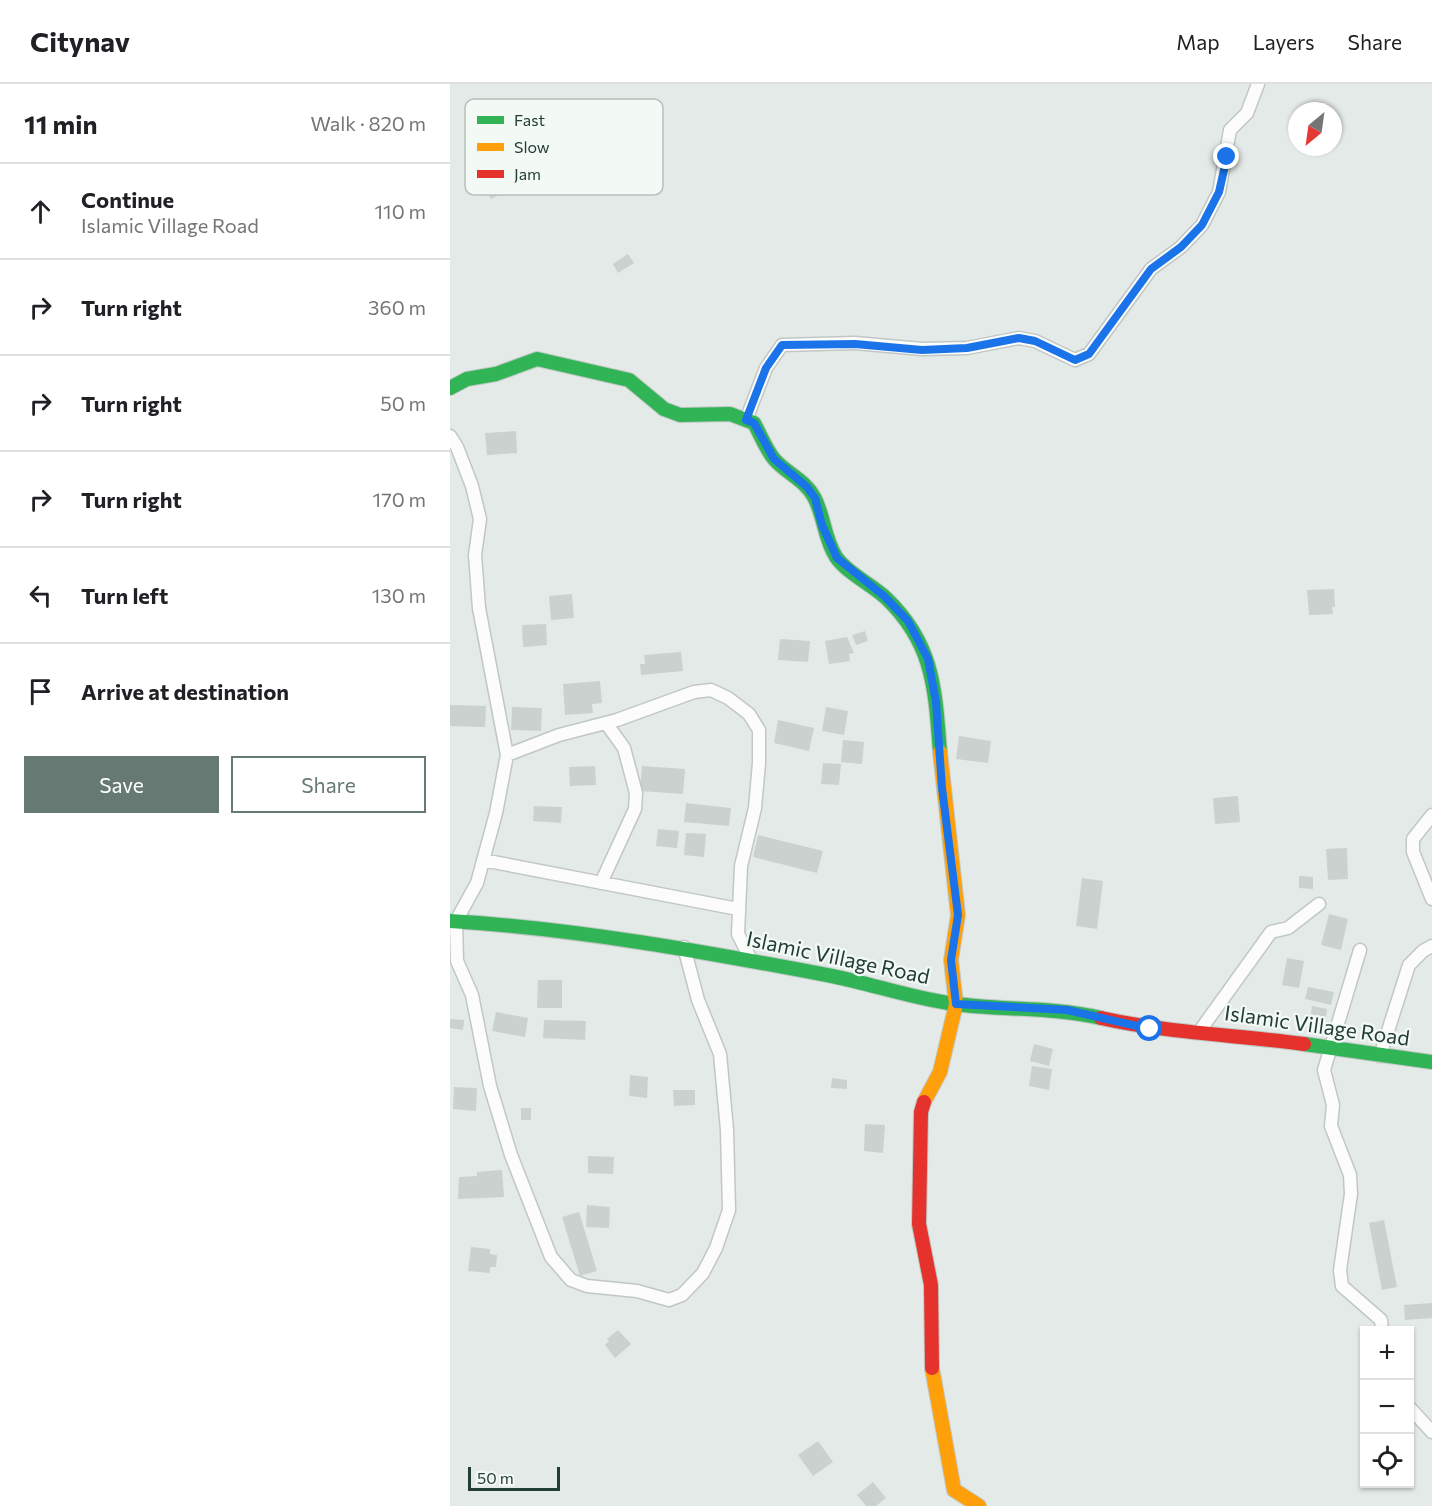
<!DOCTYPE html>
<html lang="en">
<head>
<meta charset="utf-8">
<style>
	:root { --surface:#fff; --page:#f6f6f6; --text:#202124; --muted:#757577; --line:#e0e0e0; --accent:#667a73 }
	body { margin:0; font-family:Commissioner,sans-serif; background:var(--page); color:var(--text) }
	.controls { position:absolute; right:18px; bottom:18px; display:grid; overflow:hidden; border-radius:0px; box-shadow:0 2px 4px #0004 }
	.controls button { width:54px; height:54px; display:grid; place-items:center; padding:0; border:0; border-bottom:2px solid var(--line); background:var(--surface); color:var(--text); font:30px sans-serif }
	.compass { position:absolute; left:838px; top:18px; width:54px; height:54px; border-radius:50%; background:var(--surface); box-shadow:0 2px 4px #0004; rotate:209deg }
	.scale { position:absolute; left:18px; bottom:15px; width:92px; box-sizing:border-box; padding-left:6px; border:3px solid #223d34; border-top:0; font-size:16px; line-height:21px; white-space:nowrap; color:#223d34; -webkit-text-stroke:4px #f3f9f5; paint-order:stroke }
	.stop { position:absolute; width:18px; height:18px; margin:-14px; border:4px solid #1a73e8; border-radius:50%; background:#fff }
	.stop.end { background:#1a73e8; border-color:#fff; box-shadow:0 2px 6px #0008 }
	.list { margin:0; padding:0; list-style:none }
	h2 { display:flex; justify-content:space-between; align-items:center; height:78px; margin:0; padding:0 24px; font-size:26px }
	h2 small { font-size:20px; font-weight:400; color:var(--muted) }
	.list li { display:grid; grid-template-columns:39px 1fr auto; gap:18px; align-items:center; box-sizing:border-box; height:96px; padding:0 24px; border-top:2px solid var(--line) }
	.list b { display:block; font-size:22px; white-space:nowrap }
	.list p { margin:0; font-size:20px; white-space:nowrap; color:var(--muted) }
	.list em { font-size:20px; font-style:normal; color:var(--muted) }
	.actions { display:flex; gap:12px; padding:18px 24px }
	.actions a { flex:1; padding:14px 0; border:2px solid var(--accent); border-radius:0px; text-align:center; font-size:21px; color:var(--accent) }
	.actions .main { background:var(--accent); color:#fff }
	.icon { flex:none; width:33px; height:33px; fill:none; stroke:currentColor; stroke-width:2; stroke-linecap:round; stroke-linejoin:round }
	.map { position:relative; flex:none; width:982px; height:1422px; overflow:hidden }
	header { display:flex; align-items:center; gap:36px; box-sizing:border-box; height:84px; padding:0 30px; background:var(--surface); border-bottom:2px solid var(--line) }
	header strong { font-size:28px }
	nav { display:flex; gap:33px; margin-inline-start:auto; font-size:21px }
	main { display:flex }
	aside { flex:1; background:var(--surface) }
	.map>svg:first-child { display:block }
	.building { fill:#cbd1ce }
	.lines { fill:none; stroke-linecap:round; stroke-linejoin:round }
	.street-casing { stroke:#c1c7c4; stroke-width:15 }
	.fast-casing { stroke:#c0c8c4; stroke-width:16 }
	.slow-casing { stroke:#c0c8c4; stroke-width:16 }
	.jam-casing { stroke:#c0c8c4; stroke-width:16 }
	.street { stroke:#fbfcfb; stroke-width:12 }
	.fast { stroke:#30b455; stroke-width:14 }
	.slow { stroke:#ff9f0a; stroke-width:14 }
	.jam { stroke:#e5322d; stroke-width:14 }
	.route { stroke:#1a73e8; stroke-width:8 }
	.labels { text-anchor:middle; stroke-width:4.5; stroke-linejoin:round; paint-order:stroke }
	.street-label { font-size:21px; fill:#223d34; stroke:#f3f9f5 }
	.key { fill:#f3f9f5; stroke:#b4c1bb; stroke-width:1.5 }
	.key-label { font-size:16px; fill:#223d34 }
</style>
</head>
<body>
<header>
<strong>Citynav</strong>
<nav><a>Map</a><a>Layers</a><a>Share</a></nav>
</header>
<main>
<aside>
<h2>11 min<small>Walk · 820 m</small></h2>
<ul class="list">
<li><svg class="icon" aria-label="ahead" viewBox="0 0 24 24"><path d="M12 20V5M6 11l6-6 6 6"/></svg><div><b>Continue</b><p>Islamic Village Road</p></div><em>110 m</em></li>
<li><svg class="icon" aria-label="right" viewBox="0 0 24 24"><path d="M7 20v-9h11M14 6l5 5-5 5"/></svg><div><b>Turn right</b></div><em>360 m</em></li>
<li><svg class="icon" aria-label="right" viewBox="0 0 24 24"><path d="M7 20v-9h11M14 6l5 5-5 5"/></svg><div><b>Turn right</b></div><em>50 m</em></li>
<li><svg class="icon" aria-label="right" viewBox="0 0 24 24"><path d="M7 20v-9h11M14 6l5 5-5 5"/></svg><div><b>Turn right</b></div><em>170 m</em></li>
<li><svg class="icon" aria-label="left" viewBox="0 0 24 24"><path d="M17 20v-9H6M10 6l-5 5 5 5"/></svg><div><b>Turn left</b></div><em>130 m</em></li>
<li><svg class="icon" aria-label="arrive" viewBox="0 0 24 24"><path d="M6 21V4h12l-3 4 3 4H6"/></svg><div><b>Arrive at destination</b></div></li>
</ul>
<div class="actions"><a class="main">Save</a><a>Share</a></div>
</aside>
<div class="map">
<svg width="982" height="1422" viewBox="0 0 982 1422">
	<rect width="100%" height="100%" fill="#e4eae7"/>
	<!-- building -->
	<path class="building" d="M53 89 61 105 41 115 33 100Z
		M178 170 184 179 168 189 163 180Z
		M66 347 67 369 37 371 35 349Z
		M884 505 885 523H882L883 530 859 531 857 506Z
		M122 510 124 534 101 536 99 512Z
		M96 540 97 561 73 563 72 541Z
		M415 547 418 557 406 561 402 551Z
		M397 553 404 569 399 570 400 577 379 580 375 557Z
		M330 555 360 557 358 578 328 576Z
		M231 568 233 587 191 591 190 580H195L194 571Z
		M150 597 152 619 142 620 143 629 115 631 113 600Z
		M0 621 36 622 35 643 0 642Z
		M62 623 92 624 91 647 61 646Z
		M376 623 398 627 394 651 372 647Z
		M328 636 364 644 359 667 324 659Z
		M509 652 541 657 538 679 506 675Z
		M393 656 414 658 412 680 391 678Z
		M373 679 391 680 389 701 371 700Z
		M145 682 146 701 120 702 119 683Z
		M192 682 235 685 233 710 190 707Z
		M788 712 790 738 765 740 763 714Z
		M236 719 281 724 279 742 234 738Z
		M84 722 112 723 111 739 83 737Z
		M208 745 229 747 227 764 206 762Z
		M236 749 256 750 254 773 234 771Z
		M308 751 373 767 367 789 303 773Z
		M897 764 898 795 878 796 876 765Z
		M849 792 863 793V805L849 804Z
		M632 794 653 797 647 845 626 842Z
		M879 830 898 835 891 866 871 861Z
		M837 874 854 877 849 904 832 901Z
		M88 896H112V924H87Z
		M858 903 884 908 881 921 855 915Z
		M862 922 877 925 876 933 861 930Z
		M46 928 78 934 75 953 42 947Z
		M0 935 14 936 13 946 0 944Z
		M94 936 136 937 135 956 93 954Z
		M584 960 603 965 599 982 580 977Z
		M582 982 602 985 599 1006 579 1002Z
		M180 991 198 993 197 1014 179 1012Z
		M382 994 397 996V1005L381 1004Z
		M4 1003 27 1004 26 1027 3 1025Z
		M223 1006H245V1021L224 1022Z
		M71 1024H81V1036H71Z
		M415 1040 435 1041 433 1069 414 1067Z
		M138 1072 164 1073 163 1090 138 1089Z
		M52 1086 54 1113 8 1115 9 1093 27 1092V1088Z
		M137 1121 160 1123 159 1144 136 1143Z
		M129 1128 147 1187 130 1192 112 1133Z
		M934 1136 947 1203 932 1206 919 1139Z
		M21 1163 40 1165V1170L47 1171 46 1183H40V1189L18 1187Z
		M982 1219V1234L955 1236 954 1221Z
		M168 1246 181 1260 165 1274 155 1261 159 1257 157 1255Z
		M368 1357 383 1378 363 1392 348 1371Z
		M423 1398 436 1414 426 1422H416L407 1411Z"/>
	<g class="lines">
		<!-- street casing -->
		<g class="street-casing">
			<path id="street" d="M296 336 316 284 332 261 405 259 472 265 517 264 569 254 585 257 625 276 639 270 701 185 731 163 752 141 769 108 780 46 797 29 808 0
				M0 352 7 363 22 402 30 435 25 471 29 524 57 671 46 729 27 799 6 837 7 877 22 911 40 1002 61 1071 101 1173 121 1196 137 1202 187 1207 219 1216 232 1211 253 1189 266 1164 279 1126 277 1046 270 970 248 916 234 863
				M57 671 109 651 167 636 244 608 261 606 278 614 299 630 309 646V679L305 724 291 782 288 850 301 876
				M982 731 963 755V768L982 815
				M33 776 288 825
				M151 799 185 725 186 709 174 664 156 639
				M910 866 874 986 883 1021 881 1042 900 1091 901 1110 890 1186 892 1202 931 1236 932 1246
				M749 948 821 848 838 844 869 820
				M930 972 959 881 973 867 982 862
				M960 1324 982 1348"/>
		</g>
		<!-- fast casing -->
		<g class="fast-casing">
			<path id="fast" d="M0 304 17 295 46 290 87 275 179 296 214 325 230 331 280 330 304 339C310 350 316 365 324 375 336 389 355 396 364 413 374 431 374 454 386 473 397 489 421 500 436 514 484 560 485 605 490 668
				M0 837C129 845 256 868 382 892 421 900 459 913 498 919 549 927 600 922 651 934
				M854 960 982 978"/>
		</g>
		<!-- slow casing -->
		<g class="slow-casing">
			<path id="slow" d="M474 1018 490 988 506 920 501 876 508 831 490 668
				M482 1284 504 1406 529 1422"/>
		</g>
		<!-- jam casing -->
		<g class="jam-casing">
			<path id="jam" d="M651 934C718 949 787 951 854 960
				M474 1018 471 1028 469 1140 481 1201 482 1284"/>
		</g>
		<!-- street -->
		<use href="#street" class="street"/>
		<!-- fast -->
		<use href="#fast" class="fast"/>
		<!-- slow -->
		<use href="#slow" class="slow"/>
		<!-- jam -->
		<use href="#jam" class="jam"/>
	</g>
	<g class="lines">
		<!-- route -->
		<path class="route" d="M700 945 617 926 506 920 501 876 508 831 492 704 486 618 478 575 458 537 434 512 387 474 372 441 365 414 357 403 324 375 304 339 296 336 316 284 332 261 405 260 472 266 517 264 569 254 585 257 625 276 639 270 701 185 731 163 752 141 769 108 777 73"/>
	</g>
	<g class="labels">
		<!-- street labels -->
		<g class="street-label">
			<text transform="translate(388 874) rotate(12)" y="7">Islamic Village Road</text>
			<text transform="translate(867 942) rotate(8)" y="7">Islamic Village Road</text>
		</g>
	</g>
	<!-- legend -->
	<rect x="15" y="15" width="198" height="96" rx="9" class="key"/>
	<rect x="27" y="32" width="27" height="8" fill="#30b455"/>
	<rect x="27" y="59" width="27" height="8" fill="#ff9f0a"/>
	<rect x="27" y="86" width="27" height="8" fill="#e5322d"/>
	<g class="key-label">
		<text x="64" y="42">Fast</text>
		<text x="64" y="69">Slow</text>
		<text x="64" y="96">Jam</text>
	</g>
</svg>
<div class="controls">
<button>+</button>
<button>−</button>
<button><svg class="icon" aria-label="locate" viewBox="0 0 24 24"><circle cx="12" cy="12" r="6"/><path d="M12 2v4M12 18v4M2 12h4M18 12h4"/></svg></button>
</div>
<svg class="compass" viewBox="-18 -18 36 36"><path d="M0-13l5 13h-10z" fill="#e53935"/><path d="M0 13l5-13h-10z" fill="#757577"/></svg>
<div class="scale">50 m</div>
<div class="stop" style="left:700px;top:945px"></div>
<div class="stop end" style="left:777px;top:73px"></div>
</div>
</main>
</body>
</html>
